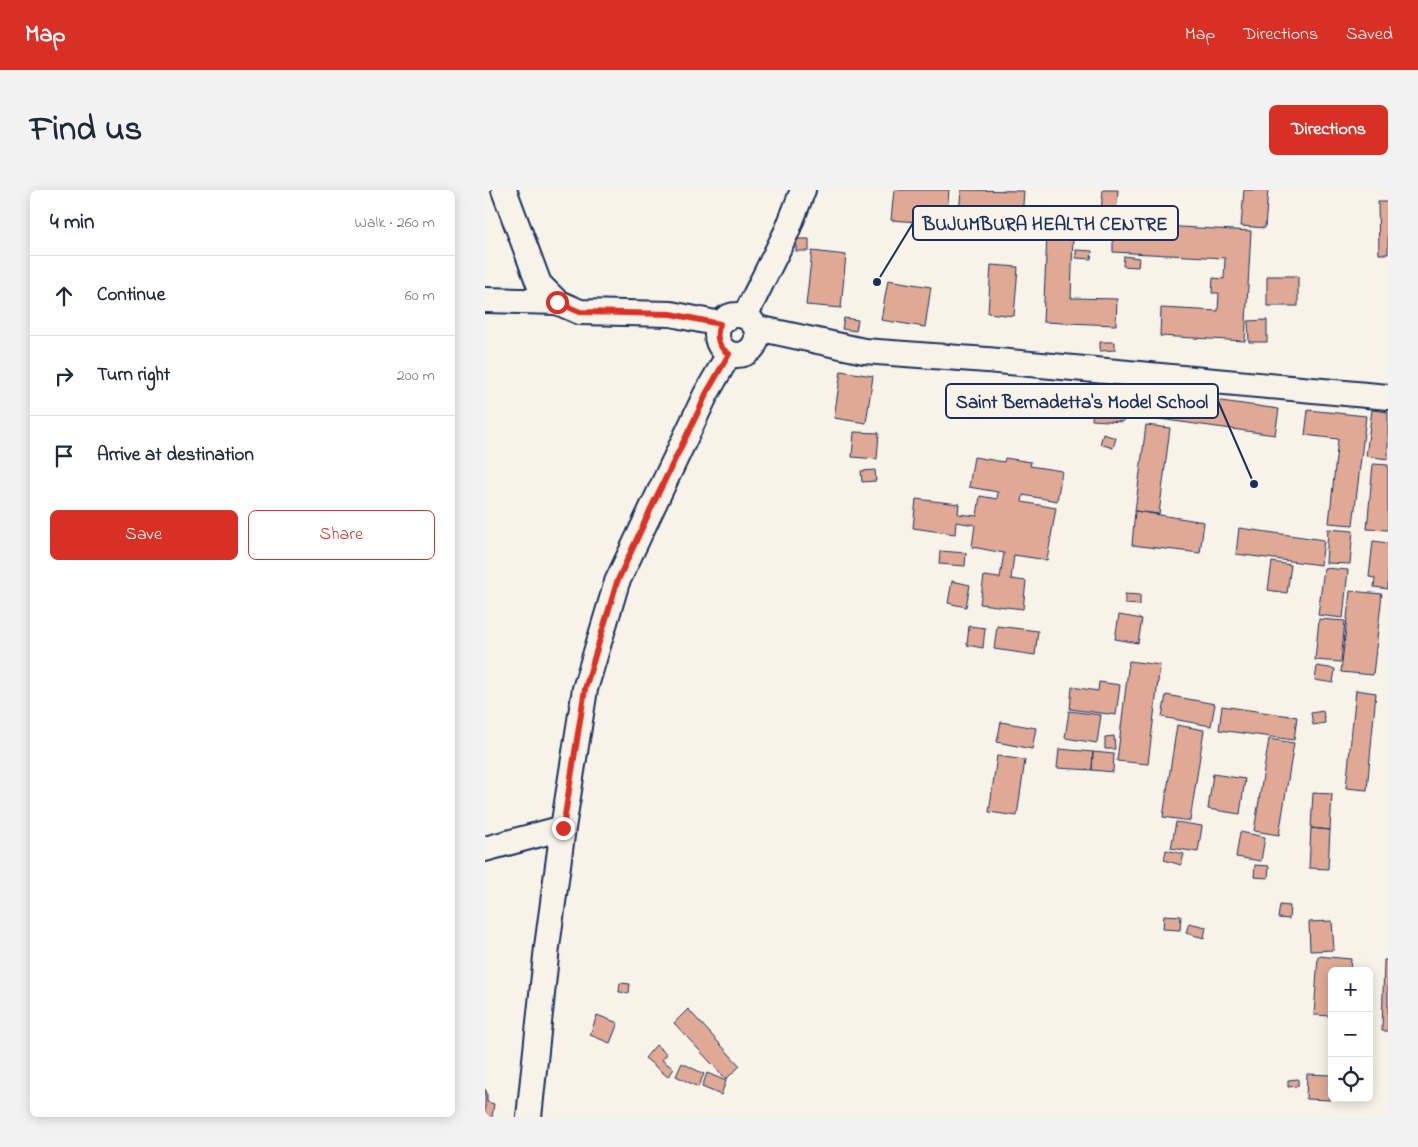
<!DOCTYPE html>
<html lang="en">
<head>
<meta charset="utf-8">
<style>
	:root { --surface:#fff; --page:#f2f2f3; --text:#1f2937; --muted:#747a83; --line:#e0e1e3; --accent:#d93025 }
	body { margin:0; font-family:"Indie Flower",sans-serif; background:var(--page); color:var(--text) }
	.controls { position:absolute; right:15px; bottom:15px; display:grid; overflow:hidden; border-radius:8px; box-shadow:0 2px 12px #0003 }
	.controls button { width:45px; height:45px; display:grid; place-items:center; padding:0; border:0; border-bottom:1px solid var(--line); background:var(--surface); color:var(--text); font:25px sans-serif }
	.stop { position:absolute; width:15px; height:15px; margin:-11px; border:4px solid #d93025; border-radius:50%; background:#fff }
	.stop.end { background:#d93025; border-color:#fff; box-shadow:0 1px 5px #0008 }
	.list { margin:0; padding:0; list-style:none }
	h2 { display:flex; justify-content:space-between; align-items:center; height:65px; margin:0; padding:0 20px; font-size:21px }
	h2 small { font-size:16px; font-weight:400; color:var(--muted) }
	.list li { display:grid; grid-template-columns:32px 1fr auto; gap:15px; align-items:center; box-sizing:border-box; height:80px; padding:0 20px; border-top:1px solid var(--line) }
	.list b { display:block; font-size:19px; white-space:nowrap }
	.list em { font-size:16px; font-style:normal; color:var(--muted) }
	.actions { display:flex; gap:10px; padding:15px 20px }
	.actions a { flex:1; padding:11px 0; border:1px solid var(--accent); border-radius:8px; text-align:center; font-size:18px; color:var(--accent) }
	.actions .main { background:var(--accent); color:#fff }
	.icon { flex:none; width:28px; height:28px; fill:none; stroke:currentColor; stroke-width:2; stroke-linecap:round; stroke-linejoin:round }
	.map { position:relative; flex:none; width:903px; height:927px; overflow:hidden; border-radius:8px }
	header { display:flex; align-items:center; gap:30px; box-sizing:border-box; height:70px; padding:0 25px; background:var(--accent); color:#fff }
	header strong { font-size:24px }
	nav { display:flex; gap:28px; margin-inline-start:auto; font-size:18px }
	.intro { display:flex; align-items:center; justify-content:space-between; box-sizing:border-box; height:120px; padding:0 30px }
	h1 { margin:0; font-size:35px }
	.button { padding:12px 22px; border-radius:8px; background:var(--accent); color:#fff; font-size:18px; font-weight:700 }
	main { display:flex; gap:30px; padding:0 30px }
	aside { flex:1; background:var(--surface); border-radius:8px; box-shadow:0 2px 12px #0003 }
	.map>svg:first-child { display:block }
	.building { fill:#dfa995; stroke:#1b2f5e }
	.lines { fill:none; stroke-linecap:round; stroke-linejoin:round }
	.minor-casing { stroke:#1b2f5e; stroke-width:28 }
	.minor { stroke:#f7f3e8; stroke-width:24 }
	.route { stroke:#d93025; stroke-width:6 }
	.leader { fill:none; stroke:#1b2f5e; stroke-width:2 }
	.callout-dot { fill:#1b2f5e; stroke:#f7f3e8; stroke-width:2 }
	.callout { fill:#f7f3e8; stroke:#1b2f5e; stroke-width:2 }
	.callout-label { font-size:19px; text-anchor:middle; font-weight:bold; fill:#1b2f5e }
</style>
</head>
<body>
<header>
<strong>Map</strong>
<nav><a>Map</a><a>Directions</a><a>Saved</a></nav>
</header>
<div class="intro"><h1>Find us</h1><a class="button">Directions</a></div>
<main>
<aside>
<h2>4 min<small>Walk · 260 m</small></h2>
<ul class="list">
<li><svg class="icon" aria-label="ahead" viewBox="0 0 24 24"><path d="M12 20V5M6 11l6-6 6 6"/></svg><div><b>Continue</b></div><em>60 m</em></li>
<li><svg class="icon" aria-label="right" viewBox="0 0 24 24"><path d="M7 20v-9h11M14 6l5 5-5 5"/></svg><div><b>Turn right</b></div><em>200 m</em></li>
<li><svg class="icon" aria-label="arrive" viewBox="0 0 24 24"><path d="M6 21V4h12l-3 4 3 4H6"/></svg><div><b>Arrive at destination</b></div></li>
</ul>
<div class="actions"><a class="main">Save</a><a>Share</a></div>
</aside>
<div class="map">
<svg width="903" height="927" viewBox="0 0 903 927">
	<rect width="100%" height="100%" fill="#f7f3e8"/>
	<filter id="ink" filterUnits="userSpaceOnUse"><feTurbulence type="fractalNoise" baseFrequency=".02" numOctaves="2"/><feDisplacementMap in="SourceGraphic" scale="10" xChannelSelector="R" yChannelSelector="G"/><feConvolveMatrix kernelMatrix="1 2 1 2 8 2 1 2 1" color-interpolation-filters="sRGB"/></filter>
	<g filter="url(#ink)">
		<!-- building -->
		<path class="building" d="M409 0H464L461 34 406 30Z
			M476 0 539 1 536 41 473 36Z
			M618 0H633L631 23 616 21Z
			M759 0H783L780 38 756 36Z
			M893 12H903V64H894Z
			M625 33 766 41 760 151 675 146 676 118 733 121 734 103H727L728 88 739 89 740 68 628 62V49H624Z
			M562 45 588 46 586 108 632 109 631 135 558 132Z
			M311 49H324V61H311Z
			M591 60 607 61 606 69 591 68Z
			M327 61 361 65 356 118 321 115Z
			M639 66 654 68 653 77 638 76Z
			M506 75 533 77 529 126 503 123Z
			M782 86H813V116H782Z
			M403 90 446 97 440 137 396 130Z
			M359 128 373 130 371 141 357 139Z
			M782 130V152H764L763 131Z
			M615 152H630V160L615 161Z
			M356 181 388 186 381 233 349 228Z
			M564 193 563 202H553V194Z
			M671 202 794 219 790 245 667 228Z
			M608 211 640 213 638 232 607 230Z
			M823 220 881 226 868 335 844 333 853 249 820 245Z
			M887 220 903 222V269L881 266Z
			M661 235 685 238 674 324 650 321Z
			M369 242 394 243 392 269 367 267Z
			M618 244 631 248 628 258 615 254Z
			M489 267 519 272 520 268 546 272 545 276 577 281 572 311 538 305 537 312 571 318 562 370 529 365 526 389 541 391 538 419 495 414 499 386 515 388 519 363 487 357 490 335 471 332 470 344 428 338 431 309 474 314 473 324 492 326 495 306 512 309 513 302 484 297Z
			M888 274 903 275V340L882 339Z
			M390 280 391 291 377 292 376 281Z
			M650 321 719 332 715 363 647 355Z
			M754 338 839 350 836 375 751 364Z
			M843 339 868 341 865 374 841 373Z
			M888 351 903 353V399L889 397 890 388 884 387Z
			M455 361 481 363 480 376 454 374Z
			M787 372 806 375 802 403 783 400Z
			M839 378 863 380 858 428 833 425Z
			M467 391 485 395 481 417 463 413Z
			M865 401 897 404 888 485 856 482Z
			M640 404 655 405V415L640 414Z
			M634 425 657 429 653 453 630 449Z
			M834 429 860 431 856 472 830 470Z
			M484 436 500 438 498 458 482 455Z
			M512 436 553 441 550 465 509 459Z
			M644 471 675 475 663 574 632 571Z
			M832 476 850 479 848 493 830 490Z
			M614 492 635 495 631 525 585 519 587 497 613 501Z
			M871 500 891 503 882 600 861 598Z
			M681 505 730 514 726 536 677 527Z
			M737 516 812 527 809 550 734 540Z
			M584 521 616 525 612 553 580 548Z
			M838 521 840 533 828 535 826 523Z
			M516 532 551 538 547 559 512 552Z
			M692 535 719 540 705 631 678 627Z
			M629 546 630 559H620V547Z
			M784 549 809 553 794 645 769 641Z
			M574 559 608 562 607 580 572 578Z
			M608 562 629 564 628 582 607 580Z
			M512 566 540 570 532 626 504 622Z
			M728 584 760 589 755 624 723 619Z
			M828 603 847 604 845 640 826 638Z
			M691 632 717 636 713 662 686 658Z
			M826 638 845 640 843 679 824 678Z
			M755 642 780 647 776 671 751 667Z
			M681 660 699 664 696 675 679 670Z
			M770 675 784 676 783 688 769 687Z
			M795 715 805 716 804 729 793 728Z
			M679 725 696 726 695 740 678 739Z
			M847 731 849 760 825 761 824 732Z
			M704 733 721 737 719 748 701 743Z
			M833 766 866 769 865 781H847V826L829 825Z
			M899 770H903V841H897Z
			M135 793 145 794 144 803 134 802Z
			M203 819 255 876 241 889 189 833Z
			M112 825 133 833 125 853 105 845Z
			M171 855 182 864 177 870 189 879 183 887 160 868Z
			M197 873 219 884 213 897 191 886Z
			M222 883 241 891 236 905 217 897Z
			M822 884 847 885 845 910 821 909Z
			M813 889V896L803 897V890Z
			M0 899 2 903V912L9 914 7 927H0Z"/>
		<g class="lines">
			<!-- minor casing -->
			<g class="minor-casing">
				<path id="minor" d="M19 0 54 94 72 112 95 122 186 124 235 134
					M0 110 72 112
					M232 145a20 20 0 1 1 40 0a20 20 0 1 1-40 0Z
					M260 126 302 41 318 0
					M272 138 379 161 502 170 903 207
					M0 659 78 638
					M44 927 62 757 78 638 100 499 132 392 221 204 244 164"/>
			</g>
			<!-- minor -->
			<use href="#minor" class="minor"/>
		</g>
	</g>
	<g class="lines" filter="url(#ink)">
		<!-- route -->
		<path class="route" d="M72 112 95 122 186 124 235 134C230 146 233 157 244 164L221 204 216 216 169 312 132 392 100 499 78 638"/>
	</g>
	<!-- callouts -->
	<path class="leader" d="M392 92L428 33M769 294L733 211"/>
	<g class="callout-dot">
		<circle cx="392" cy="92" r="5"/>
		<circle cx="769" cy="294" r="5"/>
	</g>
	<g class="callout">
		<rect x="428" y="16" width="265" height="34" rx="5"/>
		<rect x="461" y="194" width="272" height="34" rx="5"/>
	</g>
	<g class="callout-label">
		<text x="560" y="40">BUJUMBURA HEALTH CENTRE</text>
		<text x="597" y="218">Saint Bernadetta's Model School</text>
	</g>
</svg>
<div class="controls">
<button>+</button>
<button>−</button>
<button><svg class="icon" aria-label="locate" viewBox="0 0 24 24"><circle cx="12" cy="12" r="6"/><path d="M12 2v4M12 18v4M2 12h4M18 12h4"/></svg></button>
</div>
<div class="stop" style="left:72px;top:112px"></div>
<div class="stop end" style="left:78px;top:638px"></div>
</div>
</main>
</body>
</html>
